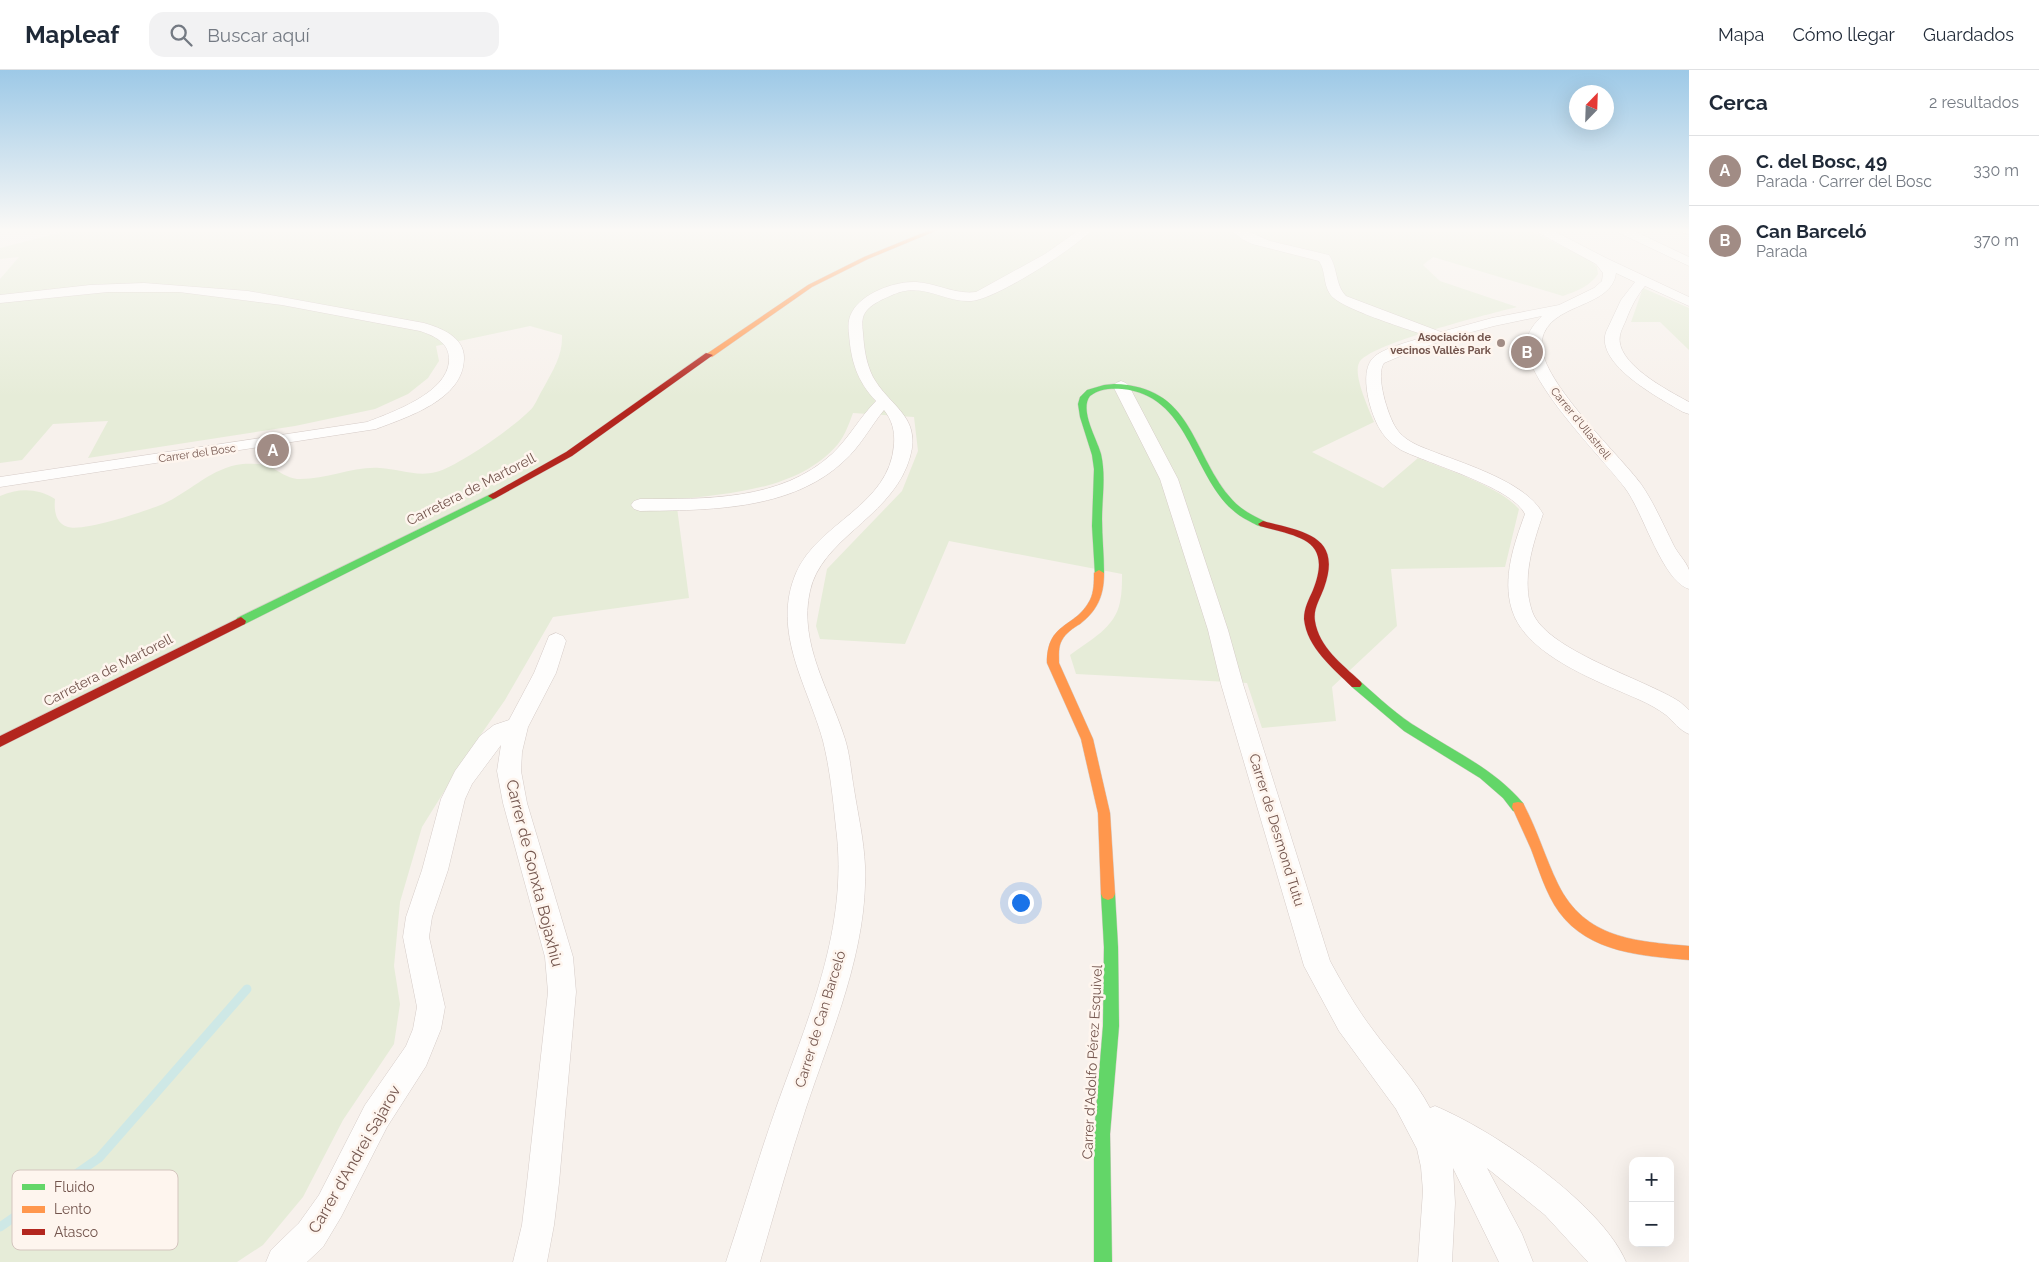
<!DOCTYPE html>
<html lang="es">
<head>
<meta charset="utf-8">
<style>
	:root { --surface:#fff; --page:#f2f2f3; --text:#1f2937; --muted:#747a83; --line:#e0e1e3; --accent:#a18c85 }
	body { margin:0; font-family:Raleway,sans-serif; background:var(--page); color:var(--text) }
	.controls { position:absolute; right:15px; bottom:15px; display:grid; overflow:hidden; border-radius:10px; box-shadow:0 5px 20px #0002 }
	.controls button { width:45px; height:45px; display:grid; place-items:center; padding:0; border:0; border-bottom:1px solid var(--line); background:var(--surface); color:var(--text); font:25px sans-serif }
	.compass { position:absolute; left:1569px; top:15px; width:45px; height:45px; border-radius:50%; background:var(--surface); box-shadow:0 5px 20px #0002; rotate:23deg }
	.you { position:absolute; left:1020px; top:832px; width:18px; height:18px; margin:-12px; border:4px solid #fff; border-radius:50%; background:#1a73e8; box-shadow:0 0 0 8px #1a73e833 }
	.badge { display:grid; place-items:center; width:32px; height:32px; border-radius:50%; background:var(--accent); color:#fff; font-size:16px; font-weight:700 }
	.pin { position:absolute; translate:-50% -50%; border:2px solid #fff; box-shadow:0 1px 5px #0006 }
	.list { margin:0; padding:0; list-style:none }
	h2 { display:flex; justify-content:space-between; align-items:center; height:65px; margin:0; padding:0 20px; font-size:21px }
	h2 small { font-size:16px; font-weight:400; color:var(--muted) }
	.list li { display:grid; grid-template-columns:32px 1fr auto; gap:15px; align-items:center; box-sizing:border-box; height:70px; padding:0 20px; border-top:1px solid var(--line) }
	.list b { display:block; font-size:19px; white-space:nowrap }
	.list p { margin:0; font-size:16px; white-space:nowrap; color:var(--muted) }
	.list em { font-size:16px; font-style:normal; color:var(--muted) }
	.icon { flex:none; width:28px; height:28px; fill:none; stroke:currentColor; stroke-width:2; stroke-linecap:round; stroke-linejoin:round }
	.map { position:relative; flex:none; width:1689px; height:1192px; overflow:hidden }
	header { display:flex; align-items:center; gap:30px; box-sizing:border-box; height:70px; padding:0 25px; background:var(--surface); border-bottom:1px solid var(--line) }
	header strong { font-size:24px }
	nav { display:flex; gap:28px; margin-inline-start:auto; font-size:18px }
	.search { width:350px; height:45px; background:var(--page); display:flex; align-items:center; gap:12px; box-sizing:border-box; padding:0 18px; border-radius:15px; color:var(--muted); font-size:19px }
	main { display:flex }
	aside { flex:1; background:var(--surface) }
	.map>svg:first-child { display:block }
	.green { fill:#e6ecd8 }
	.lines { fill:none; stroke-linecap:round; stroke-linejoin:round }
	.stream { stroke:#cee8e6; stroke-width:9 }
	.street-casing { stroke:#d6ccc8; stroke-width:1 }
	.fast-casing { stroke:#d6cdc8; stroke-width:1 }
	.slow-casing { stroke:#d6cdc8; stroke-width:1 }
	.jam-casing { stroke:#d6cdc8; stroke-width:1 }
	.street { fill:#fefdfc; fill-rule:evenodd }
	.fast { fill:#63d668; fill-rule:evenodd }
	.slow { fill:#ff974d; fill-rule:evenodd }
	.jam { fill:#b3261e; fill-rule:evenodd }
	.poi-dot { fill:#a18c85; stroke:#fef5ee; stroke-width:2 }
	.labels { text-anchor:middle; stroke-width:5; stroke-linejoin:round; paint-order:stroke }
	.far-poi-label { font-size:11px; font-weight:bold; fill:#73554d; stroke:#fef5ee; text-anchor:end }
	.far-street-label { font-size:11px; fill:#73554d; stroke:#fef5ee }
	.street-label { font-size:14px; fill:#73554d; stroke:#fef5ee }
	.near-street-label { font-size:16px; fill:#73554d; stroke:#fef5ee }
	.key { fill:#fef5ee; stroke:#d4c5be; stroke-width:1 }
	.key-label { font-size:14px; fill:#73554d }
</style>
</head>
<body>
<header>
<strong>Mapleaf</strong>
<div class="search"><svg class="icon" aria-label="search" viewBox="0 0 24 24"><circle cx="10" cy="10" r="6"/><path d="M15 15l6 6"/></svg>Buscar aquí</div>
<nav><a>Mapa</a><a>Cómo llegar</a><a>Guardados</a></nav>
</header>
<main>
<div class="map">
<svg width="1689" height="1192" viewBox="0 0 1689 1192">
	<rect width="100%" height="100%" fill="#f7f1ec"/>
	<!-- green -->
	<path class="green" d="M70 160H1535L1531 161 1590 190 1597 197 1598 204C1590 216 1577 221 1563 226L1433 187 1423 195 1440 211 1517 237C1493 243 1367 274 1359 293 1353 306 1369 339 1374 352L1312 382 1383 418 1418 388C1447 400 1499 416 1519 439L1505 497 1391 499 1397 556 1332 617 1336 651 1262 658 1247 613 1076 604 1070 585C1090 570 1115 558 1120 532 1122 523 1122 513 1122 504L949 471 905 574 820 569 816 556 827 499 902 421 918 381 914 347 853 343C849 354 845 365 838 374 799 420 731 423 676 430L689 528 553 547 505 630 468 683 422 757 400 832 394 896 400 934 394 974 343 1050 303 1127 263 1175 237 1192H0V426C19 418 37 418 55 429 54 440 55 453 68 457 83 462 146 441 163 434 188 423 208 401 236 395 246 393 260 393 270 397 279 401 287 408 297 409 326 410 353 396 380 398 398 399 417 407 436 402 457 397 519 354 533 337 537 331 540 323 544 317 553 300 563 285 562 265L530 256 436 276 439 291 428 308 408 324 375 339 295 356 88 388 108 351 53 354 22 390 0 393V209L19 187 0 189V178Z
		M1643 218 1689 238V280L1660 252H1631Z"/>
	<g class="lines">
		<!-- stream -->
		<path class="stream" d="M0 1157 99 1088 247 919"/>
		<!-- street casing -->
		<g class="street-casing">
			<path id="street" d="M1079 160H1092C1075 178 995 230 971 231 941 232 922 210 890 226 883 229 874 233 868 239 861 246 862 254 863 263 864 278 866 293 873 307 891 339 926 347 907 396 886 449 821 470 810 521 798 573 830 621 845 669 850 685 851 702 854 719 858 745 864 770 865 796 868 880 832 960 806 1038 789 1089 775 1141 760 1192H726C743 1141 758 1089 776 1038 808 948 849 857 836 758 833 729 830 699 823 671 808 616 771 562 796 503 818 452 890 436 894 374 895 361 892 350 884 340 870 357 860 377 844 391 791 441 708 440 640 441L634 439 631 435 634 431 640 429C705 429 781 431 832 384 849 368 860 347 876 331 857 311 851 291 849 264 848 257 848 249 852 242 862 223 895 211 916 212 936 213 956 225 976 222L1045 184Z
				M1231 160H1245L1270 171 1329 185C1338 198 1335 215 1346 226L1441 262 1492 248 1559 235 1594 218 1602 211 1603 203 1596 194 1539 163 1537 160H1552L1606 188 1689 227V236L1645 216C1636 227 1631 237 1626 250 1624 255 1621 260 1620 265 1614 293 1669 321 1689 332V344L1683 342C1661 329 1595 295 1606 262L1621 230 1635 212 1616 203C1612 239 1549 232 1542 270 1535 306 1619 384 1641 414 1654 433 1663 454 1673 474 1677 483 1686 491 1689 500 1689 504 1689 514 1689 519 1662 511 1643 441 1625 418 1602 387 1522 309 1527 271 1528 261 1535 253 1542 246L1494 256 1453 267 1410 282 1384 293C1375 305 1388 346 1396 358 1401 366 1409 371 1417 375 1453 391 1525 409 1543 444 1533 474 1521 509 1532 541 1545 580 1645 609 1680 632L1689 640V664C1679 660 1674 652 1666 645 1658 639 1649 634 1640 630 1600 612 1526 586 1512 540 1502 508 1514 474 1525 444 1512 417 1429 394 1401 380 1393 375 1386 369 1381 361 1371 346 1358 303 1373 288 1382 278 1413 271 1427 266 1408 259 1338 238 1330 224 1323 214 1326 201 1319 191L1252 174 1242 169Z
				M1617 160H1632L1689 187V196L1619 163Z
				M1681 160H1689V164L1683 163Z
				M144 213 248 221 424 253C441 258 465 267 464 289 463 330 407 347 376 359L0 417V407L367 352C393 342 447 323 449 291 450 273 435 266 420 261L282 235 179 222H108L0 233V225L90 215Z
				M1121 311 1126 313 1129 316 1178 409 1228 560 1243 614 1330 891C1343 915 1357 939 1373 960 1392 986 1415 1009 1430 1038L1435 1036C1493 1060 1601 1133 1626 1192H1588L1545 1145 1487 1098 1522 1164 1533 1192H1499L1453 1098 1455 1133 1452 1192H1418L1423 1121 1421 1097 1417 1079 1396 1039 1339 961 1304 896 1221 614 1208 560 1160 409 1113 316 1116 313Z
				M556 563 563 566 566 571 556 603 528 657 522 682 521 701 527 733 573 887 576 922 559 1113 554 1155 547 1192H513L522 1155 527 1113 548 922 545 887 503 733 497 701 501 675 472 714 465 729 448 800 432 847 429 867 445 937 441 959 426 996 387 1057 341 1147 323 1177 307 1192H266L271 1180 299 1153 319 1125 365 1035 406 976 413 959 417 937 403 867 406 847 422 800 441 729 455 701 480 666 494 655 509 650 534 603 549 566Z"/>
		</g>
		<!-- fast casing -->
		<g class="fast-casing">
			<path id="fast" d="M1114 314C1192 316 1191 380 1229 426 1239 439 1252 445 1266 452L1268 454 1266 456C1260 458 1255 454 1249 451 1191 423 1197 326 1122 319 1110 318 1099 319 1090 326 1079 340 1097 369 1101 384 1106 406 1102 428 1102 449 1102 467 1104 485 1104 503L1099 506 1095 505 1092 456 1094 399 1092 385 1080 347 1078 334 1080 327 1087 320 1104 315Z
				M493 423 496 424V428L245 554 241 555 236 551 237 548Z
				M1356 610 1360 611C1379 628 1398 646 1420 659 1457 683 1494 699 1523 733L1524 737 1523 741 1518 742 1513 741 1503 728 1480 708 1404 661 1352 617 1350 614 1352 611Z
				M1108 818 1113 820 1115 824 1118 877 1119 956 1110 1064 1112 1192H1094V1064L1103 956 1104 877 1101 824 1103 820Z"/>
		</g>
		<!-- slow casing -->
		<g class="slow-casing">
			<path id="slow" d="M930 160H938L868 189 812 217 712 287 705 285 808 215 864 187Z
				M1099 500 1104 503C1104 525 1098 540 1080 554 1073 558 1066 563 1062 570 1058 577 1059 585 1059 593L1093 669 1110 743 1115 824 1113 828 1108 830 1103 828 1101 824 1098 743 1081 669 1047 593C1047 551 1075 559 1090 530 1094 522 1094 512 1094 503Z
				M1518 732 1523 733C1537 759 1545 787 1558 814 1585 869 1635 871 1689 876V890C1643 886 1589 883 1559 842 1546 824 1539 800 1531 779 1525 765 1518 751 1512 737L1513 733Z"/>
		</g>
		<!-- jam casing -->
		<g class="jam-casing">
			<path id="jam" d="M706 283 713 285 572 386 496 428 493 429 488 426 566 382Z
				M1263 451C1303 462 1343 465 1324 518 1320 529 1313 539 1315 551 1319 577 1342 594 1360 611L1362 614 1360 617H1352C1333 598 1307 578 1304 549 1304 538 1309 529 1313 520 1333 469 1299 467 1260 456L1258 454Z
				M241 547 246 551 245 554 0 677V666Z"/>
		</g>
		<!-- street -->
		<use href="#street" class="street"/>
		<!-- fast -->
		<use href="#fast" class="fast"/>
		<!-- slow -->
		<use href="#slow" class="slow"/>
		<!-- jam -->
		<use href="#jam" class="jam"/>
	</g>
	<!-- sky -->
	<linearGradient id="sky" x2="0" y2="1"><stop stop-color="#9dc9e7"/><stop offset="0.49" stop-color="#fbf9f6"/><stop offset="1" stop-color="#fbf9f6" stop-opacity="0"/></linearGradient>
	<rect width="1689" height="327" fill="url(#sky)"/>
	<!-- markers -->
	<circle class="poi-dot" cx="1501" cy="273" r="5"/>
	<g class="labels">
		<!-- far-poi labels -->
		<g class="far-poi-label">
			<text x="1491" y="271">Asociación de<tspan x="1491" dy="13">vecinos Vallès Park</tspan></text>
		</g>
		<!-- far-street labels -->
		<g class="far-street-label">
			<text transform="translate(1581 353) rotate(51)" y="4">Carrer d'Ullastrell</text>
			<text transform="translate(197 383) rotate(-8)" y="4">Carrer del Bosc</text>
		</g>
		<!-- street labels -->
		<g class="street-label">
			<text transform="translate(471 419) rotate(-27)" y="5">Carretera de Martorell</text>
			<text transform="translate(108 600) rotate(-27)" y="5">Carretera de Martorell</text>
			<text transform="translate(1277 760) rotate(73)" y="5">Carrer de Desmond Tutu</text>
			<text transform="translate(820 949) rotate(-73)" y="5">Carrer de Can Barceló</text>
			<text transform="translate(1092 992) rotate(-87)" y="5">Carrer d'Adolfo Pérez Esquivel</text>
		</g>
		<!-- near-street labels -->
		<g class="near-street-label">
			<text transform="translate(535 803) rotate(76)" y="6">Carrer de Gonxta Bojaxhiu</text>
			<text transform="translate(354 1089) rotate(-60)" y="6">Carrer d'Andrei Sajarov</text>
		</g>
	</g>
	<!-- legend -->
	<rect x="12" y="1100" width="166" height="80" rx="8" class="key"/>
	<rect x="22" y="1114" width="23" height="6" fill="#63d668"/>
	<rect x="22" y="1136" width="23" height="7" fill="#ff974d"/>
	<rect x="22" y="1159" width="23" height="6" fill="#b3261e"/>
	<g class="key-label">
		<text x="54" y="1122">Fluido</text>
		<text x="54" y="1144">Lento</text>
		<text x="54" y="1167">Atasco</text>
	</g>
</svg>
<div class="controls">
<button>+</button>
<button>−</button>
</div>
<svg class="compass" viewBox="-18 -18 36 36"><path d="M0-13l5 13h-10z" fill="#e53935"/><path d="M0 13l5-13h-10z" fill="#747a83"/></svg>
<div class="you"></div>
<div class="pin badge" style="left:273px;top:380px">A</div>
<div class="pin badge" style="left:1527px;top:282px">B</div>
</div>
<aside>
<h2>Cerca<small>2 resultados</small></h2>
<ul class="list">
<li><span class="badge">A</span><div><b>C. del Bosc, 49</b><p>Parada · Carrer del Bosc</p></div><em>330 m</em></li>
<li><span class="badge">B</span><div><b>Can Barceló</b><p>Parada</p></div><em>370 m</em></li>
</ul>
</aside>
</main>
</body>
</html>
